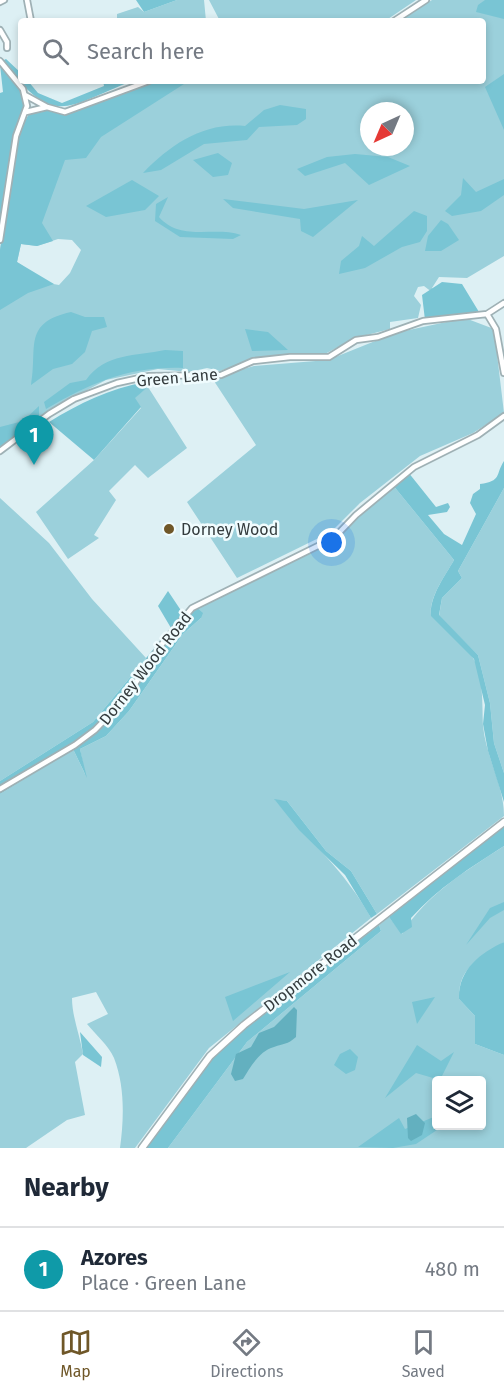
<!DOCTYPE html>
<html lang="en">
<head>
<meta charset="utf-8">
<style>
	:root { --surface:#fff; --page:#f2f2f3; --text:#1f2937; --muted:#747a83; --line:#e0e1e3; --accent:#6f5728 }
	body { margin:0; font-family:"Fira Sans",sans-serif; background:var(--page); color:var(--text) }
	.controls { position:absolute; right:18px; bottom:18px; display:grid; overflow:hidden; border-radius:6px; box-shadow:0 3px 9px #0003 }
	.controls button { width:54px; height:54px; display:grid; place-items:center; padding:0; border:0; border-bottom:2px solid var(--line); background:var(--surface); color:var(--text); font:30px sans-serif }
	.compass { position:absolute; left:360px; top:102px; width:54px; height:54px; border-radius:50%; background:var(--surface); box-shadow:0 3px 9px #0003; rotate:224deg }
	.you { position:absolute; left:332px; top:543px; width:21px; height:21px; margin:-15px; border:4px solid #fff; border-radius:50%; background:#1a73e8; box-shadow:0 0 0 9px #1a73e833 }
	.badge { display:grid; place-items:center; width:39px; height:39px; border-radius:50%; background:var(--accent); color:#fff; font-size:20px; font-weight:700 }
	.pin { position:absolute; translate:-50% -50px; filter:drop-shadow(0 2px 3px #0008) }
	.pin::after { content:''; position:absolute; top:32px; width:21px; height:18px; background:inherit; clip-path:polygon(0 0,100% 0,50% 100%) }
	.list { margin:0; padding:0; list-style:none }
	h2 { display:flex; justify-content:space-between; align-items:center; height:78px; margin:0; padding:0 24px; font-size:26px }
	h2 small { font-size:20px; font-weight:400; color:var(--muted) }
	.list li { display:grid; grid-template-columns:39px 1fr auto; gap:18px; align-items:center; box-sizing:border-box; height:84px; padding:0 24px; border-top:2px solid var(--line) }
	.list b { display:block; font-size:22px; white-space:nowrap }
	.list p { margin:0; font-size:20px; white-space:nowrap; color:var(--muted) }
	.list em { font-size:20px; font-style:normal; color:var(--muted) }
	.icon { flex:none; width:33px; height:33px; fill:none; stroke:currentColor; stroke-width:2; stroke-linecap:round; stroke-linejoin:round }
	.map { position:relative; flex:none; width:504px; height:1148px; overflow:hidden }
	.search { position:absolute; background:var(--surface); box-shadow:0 3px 9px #0003; left:18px; right:18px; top:18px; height:66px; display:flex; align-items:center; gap:15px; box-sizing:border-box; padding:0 21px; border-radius:6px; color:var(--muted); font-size:22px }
	.sheet { height:162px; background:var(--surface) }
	nav { display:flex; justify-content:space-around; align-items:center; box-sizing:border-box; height:84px; border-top:2px solid var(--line); background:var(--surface); font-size:16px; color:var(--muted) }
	nav a { display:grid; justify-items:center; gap:3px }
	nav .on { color:var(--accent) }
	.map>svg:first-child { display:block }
	.green { fill:#9bd0db; fill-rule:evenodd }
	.forest { fill:#79c5d4 }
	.water { fill:#63b0bf }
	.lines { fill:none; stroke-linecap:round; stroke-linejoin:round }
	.street-casing { stroke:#9fb1b5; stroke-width:8 }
	.secondary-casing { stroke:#9fb1b5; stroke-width:9 }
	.street { stroke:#fff; stroke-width:4.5 }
	.secondary { stroke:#fff; stroke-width:6 }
	.poi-dot { fill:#6f5728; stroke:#f0fcfe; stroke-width:2 }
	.labels { text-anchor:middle; stroke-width:5; stroke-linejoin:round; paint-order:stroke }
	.street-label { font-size:16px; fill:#343c3e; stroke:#f0fcfe }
	.poi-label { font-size:16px; fill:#343c3e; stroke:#f0fcfe; text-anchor:start }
</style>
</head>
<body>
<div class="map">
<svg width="504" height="1148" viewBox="0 0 504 1148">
	<rect width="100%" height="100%" fill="#ddf0f4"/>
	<!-- green -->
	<path class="green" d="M177 0H204L206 21H117V14L138 7 144 12Z
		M209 0H416L385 21H220Z
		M432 0H504V256L467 278 439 277 432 288 437 296 424 286 418 287 414 296 421 305 418 318 390 322V329L355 338 323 355 278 356 253 359 220 371 207 368 189 372 158 369 106 380 48 411 0 449V250L18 134C61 113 103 97 148 81H483V21H399ZM369 111H405V147H369ZM58 239 72 240 81 250 70 273 59 285 48 283 17 262 21 244 37 246Z
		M465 318 494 329 504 413 473 433 420 456 360 503 331 532 237 578 187 502 256 445 212 378 254 366 328 360 395 333Z
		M148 387 187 448 148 478 135 465 109 491 116 500 94 535 99 538 68 559 36 512 94 460 141 408 134 398Z
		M392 484 454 560C445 576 429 597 431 615 444 627 464 643 473 658 484 676 482 707 483 726 486 757 504 785 504 816L377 914 351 871 326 851 287 801 275 800C308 839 346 872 371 918L209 1048 135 1148H120C124 1119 125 1086 114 1058 109 1046 95 1034 87 1024L108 1014 96 992 72 998C72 1017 80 1035 83 1054L75 1062 85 1115 67 1120 26 1148H0V794L73 749 85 774 80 749 106 736 129 711 183 634 201 618 196 607 334 538Z
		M504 488V773L494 743 490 703 478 655 439 616 442 598 462 578 458 571Z
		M0 498 49 543 92 599 146 658 93 722 0 781Z
		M504 846V942C481 958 458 966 459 999L475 1016V1044L504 1055V1148H168L247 1042 381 931 379 925 389 917 402 934C426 894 466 871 504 846ZM436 1080H482V1126H436Z"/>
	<!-- forest -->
	<path class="forest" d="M136 0H177L144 12Z
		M485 0H504V19L476 12 478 5Z
		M6 59 21 73V81H28L38 93 62 103 104 86 103 81H132C62 109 55 127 2 61Z
		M0 65 20 89 24 97V108L15 134 0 227V93L3 92Z
		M504 74V130L485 87Z
		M148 81H235L228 84H184L101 137 86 158 65 160 42 223 53 241 37 246 21 244 17 262 54 284 28 293 0 310V250L18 134 30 112 46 109 71 113 99 98Z
		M280 105 306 109V119L297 125 259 127 247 140 204 144 161 170 143 173C171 144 204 122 245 126L264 110Z
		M218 153 232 163 228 175 213 177 193 160Z
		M355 154 388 157 410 166 369 185 345 163 305 176 297 169 327 157Z
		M463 178 476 192 504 179V195L481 211 452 216 445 211 461 195Z
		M132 180 159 196 145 210 106 217 86 206Z
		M168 197 159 217C181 242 214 226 241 235L233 239 180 237 155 221 156 204Z
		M223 199 304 209 358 200 313 237 301 231 300 219 233 208Z
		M414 211 427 216V231L420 242 402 247 365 268 339 274 341 261 359 246 362 236 374 246Z
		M441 220 448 224 459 240 441 251H425L428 236Z
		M442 282 462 284 479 312 425 320 422 295Z
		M71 312 85 317H104L107 327 92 331 85 352 72 364 53 369 31 385C38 347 22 323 71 312Z
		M245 329 268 332 288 350 252 351Z
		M165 350 183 351V368C129 366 91 383 46 409L44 402 70 383 86 380C105 353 136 356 165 350Z
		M145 382 148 387 135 398 141 407 94 460 49 422C80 403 109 389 145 382Z
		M39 406V417L0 449V427L23 421Z
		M504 461V488L458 571 462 578 442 598 439 615 478 655 490 703 494 743 504 773V802L488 751 483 724 485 705 474 659 431 616C429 597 445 576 454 560L392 484 408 472 436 507 448 503 450 507 447 512 428 515 444 534 462 545 476 514 470 503 473 494 480 489V484C502 481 495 475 504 461Z
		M168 591 184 615 196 607 203 613 201 618 183 634 129 711 106 736 80 749 87 778 73 749 0 794V781L93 722 171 628 158 606Z
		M274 799 287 801 326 851 351 871 377 914 371 918 345 875 299 830Z
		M504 825V846C471 867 438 888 411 918L412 927 401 934 389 917Z
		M504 902V910L490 918 466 945 490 908Z
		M379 925 381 931 247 1042 168 1148H145L214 1054 265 1012Z
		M504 942V1055L475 1044V1016L459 999C458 970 480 953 504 942Z
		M290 972 233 1021 225 997Z
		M435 997 417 1024 412 1002Z
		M80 1032 102 1057 101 1067 83 1055Z
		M417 1045 441 1061 454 1052 440 1080 416 1073 385 1098Z
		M350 1049 358 1057 355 1070 346 1074 334 1065 340 1054Z
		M436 1116V1126H443L416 1144 393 1148 358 1147 399 1118 405 1129Z"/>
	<!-- water -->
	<path class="water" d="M294 1007 297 1010 296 1037C287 1045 284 1043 274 1047 259 1051 250 1068 243 1079L235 1081 231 1074 236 1054 251 1047 259 1033 274 1027Z
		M416 1114 425 1123 422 1135 411 1141 408 1138 407 1118Z"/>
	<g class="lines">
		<!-- street casing -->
		<g class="street-casing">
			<path id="street" d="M27 0 31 21
				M0 2 4 0
				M394 21 426 0
				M0 30 7 42V48
				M0 61 23 89 27 106 16 136 0 240
				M25 95 47 107 65 112 149 81
				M26 112 47 107
				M487 314 496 329 504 373
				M0 451 49 414 74 399 117 383 149 376 221 375 253 361 290 357H329L356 340 378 337 423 321 487 314 504 303
				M0 789 75 745 95 730 124 700 162 644 192 608 334 538 356 515 414 467 478 435 504 416"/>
		</g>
		<!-- secondary casing -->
		<g class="secondary-casing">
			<path id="secondary" d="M142 1148 210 1056 244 1025 504 822"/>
		</g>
		<!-- street -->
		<use href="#street" class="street"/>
		<!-- secondary -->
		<use href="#secondary" class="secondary"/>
	</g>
	<!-- markers -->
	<circle class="poi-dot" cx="169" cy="529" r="6"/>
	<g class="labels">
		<!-- street labels -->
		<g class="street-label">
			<text transform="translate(177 377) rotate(-5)" y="6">Green Lane</text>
			<text transform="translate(145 668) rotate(-52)" y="6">Dorney Wood Road</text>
			<text transform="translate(310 973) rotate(-38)" y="6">Dropmore Road</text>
		</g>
		<!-- poi labels -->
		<g class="poi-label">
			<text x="181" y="535">Dorney Wood</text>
		</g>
	</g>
</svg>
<div class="controls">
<button><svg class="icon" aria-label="layers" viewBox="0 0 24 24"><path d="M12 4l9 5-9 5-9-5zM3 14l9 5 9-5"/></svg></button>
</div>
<svg class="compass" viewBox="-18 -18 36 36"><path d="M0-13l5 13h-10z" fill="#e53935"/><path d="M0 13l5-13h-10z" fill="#747a83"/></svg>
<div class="you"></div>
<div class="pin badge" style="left:34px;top:465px;background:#0f9aa8">1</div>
<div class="search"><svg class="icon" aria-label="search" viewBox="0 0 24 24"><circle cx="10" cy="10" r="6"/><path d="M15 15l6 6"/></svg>Search here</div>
</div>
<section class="sheet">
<h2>Nearby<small></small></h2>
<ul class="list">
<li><span class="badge" style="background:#0f9aa8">1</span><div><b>Azores</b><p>Place · Green Lane</p></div><em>480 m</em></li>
</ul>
</section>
<nav>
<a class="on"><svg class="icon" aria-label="map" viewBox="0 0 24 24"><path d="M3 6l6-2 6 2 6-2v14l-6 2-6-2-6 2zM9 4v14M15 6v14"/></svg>Map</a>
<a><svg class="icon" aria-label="directions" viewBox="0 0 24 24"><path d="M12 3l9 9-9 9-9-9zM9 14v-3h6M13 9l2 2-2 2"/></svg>Directions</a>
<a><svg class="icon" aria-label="saved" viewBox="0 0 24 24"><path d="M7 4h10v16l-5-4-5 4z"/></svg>Saved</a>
</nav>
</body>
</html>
